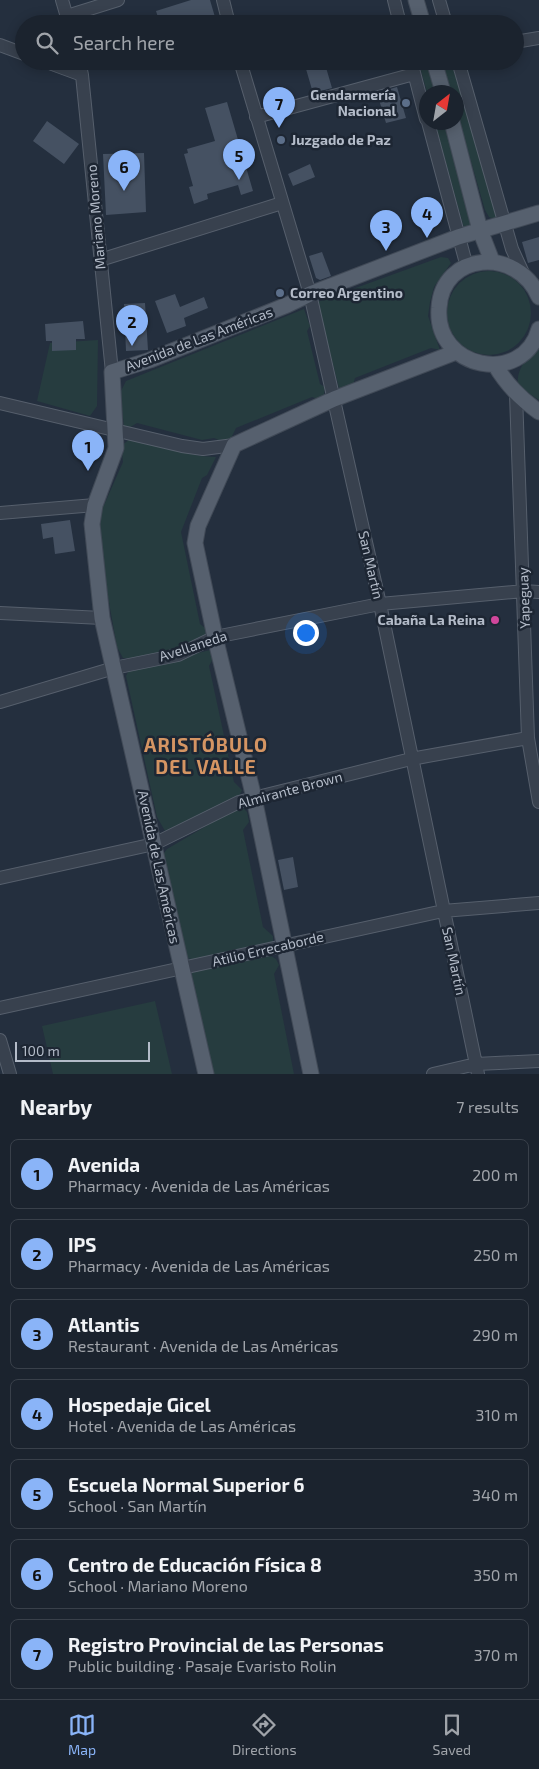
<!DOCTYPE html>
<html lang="en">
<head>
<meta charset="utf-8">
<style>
	:root { --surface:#1b232e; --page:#242b36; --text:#f1f3f6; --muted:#a0a4aa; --line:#39404a; --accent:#8ab4f8 }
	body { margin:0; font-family:"Exo 2",sans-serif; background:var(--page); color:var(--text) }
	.compass { position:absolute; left:419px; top:85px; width:45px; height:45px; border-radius:50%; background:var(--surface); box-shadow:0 2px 12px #0003; rotate:31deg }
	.scale { position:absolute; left:15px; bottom:12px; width:135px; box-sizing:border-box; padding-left:5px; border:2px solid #b4bcc9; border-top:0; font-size:14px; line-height:18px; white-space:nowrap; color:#b4bcc9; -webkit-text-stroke:4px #1d2633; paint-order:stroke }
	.you { position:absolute; left:305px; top:632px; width:18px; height:18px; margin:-12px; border:4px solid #fff; border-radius:50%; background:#1a73e8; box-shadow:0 0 0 8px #1a73e833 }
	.badge { display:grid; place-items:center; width:32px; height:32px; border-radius:50%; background:var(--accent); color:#111; font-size:16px; font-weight:700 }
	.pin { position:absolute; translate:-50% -41px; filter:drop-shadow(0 1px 2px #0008) }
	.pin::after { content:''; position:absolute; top:26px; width:18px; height:15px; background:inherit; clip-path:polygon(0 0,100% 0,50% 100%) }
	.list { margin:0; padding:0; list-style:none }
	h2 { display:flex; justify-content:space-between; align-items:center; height:65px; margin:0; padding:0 20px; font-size:21px }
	h2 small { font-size:16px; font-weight:400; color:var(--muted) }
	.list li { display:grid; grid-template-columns:32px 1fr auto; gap:15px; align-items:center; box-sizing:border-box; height:70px; margin:0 10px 10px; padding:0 10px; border:1px solid var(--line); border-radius:8px }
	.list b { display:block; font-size:19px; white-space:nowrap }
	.list p { margin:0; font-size:16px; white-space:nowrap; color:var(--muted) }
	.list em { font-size:16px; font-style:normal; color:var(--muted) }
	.icon { flex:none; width:28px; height:28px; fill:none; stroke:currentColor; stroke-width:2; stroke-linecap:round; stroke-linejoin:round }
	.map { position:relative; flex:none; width:539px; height:1074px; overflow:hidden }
	.search { position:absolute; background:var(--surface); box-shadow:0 2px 12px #0003; left:15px; right:15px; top:15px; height:55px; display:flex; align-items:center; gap:12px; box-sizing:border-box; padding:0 18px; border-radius:28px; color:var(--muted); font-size:19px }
	.sheet { height:625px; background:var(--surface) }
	nav { display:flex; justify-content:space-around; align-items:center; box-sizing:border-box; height:70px; border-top:1px solid var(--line); background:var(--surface); font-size:14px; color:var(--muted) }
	nav a { display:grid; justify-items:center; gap:2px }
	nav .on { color:var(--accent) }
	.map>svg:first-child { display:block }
	.green { fill:#263c3f }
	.building { fill:#455162 }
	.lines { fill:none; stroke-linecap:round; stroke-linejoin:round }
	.minor-casing { stroke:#565f6c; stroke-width:14 }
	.major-casing { stroke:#414a57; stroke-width:17 }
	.minor { stroke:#38414e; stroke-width:12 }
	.major { stroke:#56606e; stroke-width:15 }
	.service-dot { fill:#5c6f8a; stroke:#1d2633; stroke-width:2 }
	.hotel-dot { fill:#d1479c; stroke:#1d2633; stroke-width:2 }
	.labels { text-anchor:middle; stroke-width:5; stroke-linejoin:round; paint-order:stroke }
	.poi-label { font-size:14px; font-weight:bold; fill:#b4bcc9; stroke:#1d2633; text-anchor:end }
	.street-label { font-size:14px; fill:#b4bcc9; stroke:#1d2633 }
	.district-label { font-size:19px; font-weight:bold; letter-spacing:1px; fill:#d59563; stroke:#1d2633 }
</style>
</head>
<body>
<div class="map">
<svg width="539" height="1074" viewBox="0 0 539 1074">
	<rect width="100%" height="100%" fill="#242f3e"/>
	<!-- green -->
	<path class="green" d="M418 61H426L435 92H427Z
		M441 61H451L498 216 496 220 489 217 485 210 457 113 456 92H450Z
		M435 123H444L473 226 464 228Z
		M441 257 448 258 451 263 434 287 430 302 428 316 440 350 431 348 355 378 353 385 345 390 339 388 317 302Z
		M447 313a42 42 0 1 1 84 0a42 42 0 1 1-84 0Z
		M304 309 310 326 307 331 320 384 325 387 323 401 312 397 236 428 231 438 221 441 214 438 202 440 137 423 129 428 124 427 120 393 126 381Z
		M98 340 97 406 90 416 37 401 50 343Z
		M539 343V400L518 386C516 366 529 358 539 343Z
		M130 439 200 456 216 457 207 475 202 478 181 532 200 624 208 630 209 636 200 645 134 658H123L117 647 96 530 97 521 123 462 121 446Z
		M210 650 214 657 209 666 234 782 242 790 238 798 172 832 165 831 157 817 126 676 129 670Z
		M237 808H243L247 812 249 822 243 830 263 927 273 936V943L196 960 187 958 162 856 167 849Z
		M271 956 276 959 279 965 274 974 294 1074H212L191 971Z
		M155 1001 172 1074H53L42 1026Z"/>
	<!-- building -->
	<path class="building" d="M191 0H210L217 24H160L156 11Z
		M325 64 332 88 313 93 306 69Z
		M397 87 406 118 386 123 377 93Z
		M227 102 253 191 241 195 238 185 207 194 208 199 194 204 189 187 193 186 184 154 188 153 187 149 215 141 205 108Z
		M47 121 79 144 64 164 33 141Z
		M144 153 146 212 106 215 103 154Z
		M310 164 315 177 293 186 288 174Z
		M539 237V260L528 263 522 242Z
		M322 252 331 276 320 280 316 278 309 256Z
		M175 294 180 307 204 297 208 308 184 318 186 326 167 333 155 301Z
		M145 303 148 350 126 351 124 304Z
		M83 321 85 339H76V350L52 351V341H46L45 324Z
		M70 520 75 551 55 554 53 537 43 539 41 524Z
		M293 857 298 887 284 890 278 860Z"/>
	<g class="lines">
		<!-- minor casing -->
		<g class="minor-casing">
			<path id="minor" d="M62 0 69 24
				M223 0 229 24
				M394 0 400 24
				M439 0 446 24
				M67 16 118 0
				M515 42 539 38
				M0 45 24 54
				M44 61 82 75
				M79 61 82 75 112 372
				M240 61 310 294 380 604 478 1074
				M411 61 426 119
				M458 61 512 249 523 273
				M256 117 414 74
				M428 122 467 267
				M100 260 282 203
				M516 394 528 738 539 802
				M0 403 182 446 203 449 234 445
				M0 513 95 505
				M0 613 102 618
				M0 702 114 668 178 655 215 637 380 604 524 591 539 592
				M0 878 154 844 239 802 254 798 411 759 528 738
				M0 1008 443 911 539 903
				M0 1040 10 1074
				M433 1074 476 1064 539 1061"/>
		</g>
		<!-- major casing -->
		<g class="major-casing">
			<path id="major" d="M416 0 423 24
				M434 61 443 92
				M452 122 480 230 492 261
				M539 297C517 246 442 252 439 308 434 369 523 387 539 329
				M495 365C507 385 520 398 539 412
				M206 1074 102 618 92 524 95 505 116 448 112 372 150 360 287 305 310 294 458 237 539 213
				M311 1074 254 798 215 637 195 543 198 526 234 445 334 399 456 352"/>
		</g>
		<!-- minor -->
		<use href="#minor" class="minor"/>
		<!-- major -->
		<use href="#major" class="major"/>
	</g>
	<!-- markers -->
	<g class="service-dot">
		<circle cx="406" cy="103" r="5"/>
		<circle cx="281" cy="140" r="5"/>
		<circle cx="280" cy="293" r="5"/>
	</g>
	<circle class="hotel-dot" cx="495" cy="620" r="5"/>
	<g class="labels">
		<!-- poi labels -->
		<g class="poi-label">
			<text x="396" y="100">Gendarmería<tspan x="396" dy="16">Nacional</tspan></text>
			<text x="291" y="145" text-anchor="start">Juzgado de Paz</text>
			<text x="290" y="298" text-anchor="start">Correo Argentino</text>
			<text x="485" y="625">Cabaña La Reina</text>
		</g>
		<!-- street labels -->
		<g class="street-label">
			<text transform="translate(96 217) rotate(-95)" y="5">Mariano Moreno</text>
			<text transform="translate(199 339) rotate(-21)" y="5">Avenida de Las Américas</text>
			<text transform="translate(371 565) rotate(77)" y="5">San Martín</text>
			<text transform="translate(524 598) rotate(-92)" y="5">Yapeguay</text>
			<text transform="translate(193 646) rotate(-18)" y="5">Avellaneda</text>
			<text transform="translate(290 790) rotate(-15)" y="5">Almirante Brown</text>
			<text transform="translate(159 867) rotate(78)" y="5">Avenida de Las Américas</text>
			<text transform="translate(268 949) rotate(-13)" y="5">Atilio Errecaborde</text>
			<text transform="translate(454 961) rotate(78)" y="5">San Martín</text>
		</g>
		<!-- district labels -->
		<g class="district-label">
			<text x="206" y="752">ARISTÓBULO<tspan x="206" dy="22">DEL VALLE</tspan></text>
		</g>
	</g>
</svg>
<svg class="compass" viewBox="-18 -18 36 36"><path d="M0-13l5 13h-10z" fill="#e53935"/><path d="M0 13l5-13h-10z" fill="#a0a4aa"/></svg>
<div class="scale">100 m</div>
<div class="you"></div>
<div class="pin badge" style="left:88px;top:471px">1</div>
<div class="pin badge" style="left:132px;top:346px">2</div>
<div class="pin badge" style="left:386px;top:251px">3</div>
<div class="pin badge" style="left:427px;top:238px">4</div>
<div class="pin badge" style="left:239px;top:180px">5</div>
<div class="pin badge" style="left:124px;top:191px">6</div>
<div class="pin badge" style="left:279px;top:128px">7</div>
<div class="search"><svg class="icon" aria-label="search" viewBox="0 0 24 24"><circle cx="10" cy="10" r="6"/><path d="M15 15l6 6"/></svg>Search here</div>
</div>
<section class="sheet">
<h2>Nearby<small>7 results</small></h2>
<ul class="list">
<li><span class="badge">1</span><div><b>Avenida</b><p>Pharmacy · Avenida de Las Américas</p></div><em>200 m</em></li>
<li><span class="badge">2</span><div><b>IPS</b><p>Pharmacy · Avenida de Las Américas</p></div><em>250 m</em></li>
<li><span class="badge">3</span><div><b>Atlantis</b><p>Restaurant · Avenida de Las Américas</p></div><em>290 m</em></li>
<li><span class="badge">4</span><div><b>Hospedaje Gicel</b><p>Hotel · Avenida de Las Américas</p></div><em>310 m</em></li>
<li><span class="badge">5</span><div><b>Escuela Normal Superior 6</b><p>School · San Martín</p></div><em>340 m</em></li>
<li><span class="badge">6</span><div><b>Centro de Educación Física 8</b><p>School · Mariano Moreno</p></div><em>350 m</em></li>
<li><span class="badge">7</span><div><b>Registro Provincial de las Personas</b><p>Public building · Pasaje Evaristo Rolin</p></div><em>370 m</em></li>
</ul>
</section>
<nav>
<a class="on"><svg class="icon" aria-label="map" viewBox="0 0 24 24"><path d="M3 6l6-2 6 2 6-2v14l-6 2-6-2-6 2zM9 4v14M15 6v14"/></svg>Map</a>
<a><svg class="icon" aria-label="directions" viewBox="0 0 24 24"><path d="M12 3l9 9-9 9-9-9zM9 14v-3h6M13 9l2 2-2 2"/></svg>Directions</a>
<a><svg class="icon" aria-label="saved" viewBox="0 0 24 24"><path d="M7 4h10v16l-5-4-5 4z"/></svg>Saved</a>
</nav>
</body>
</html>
